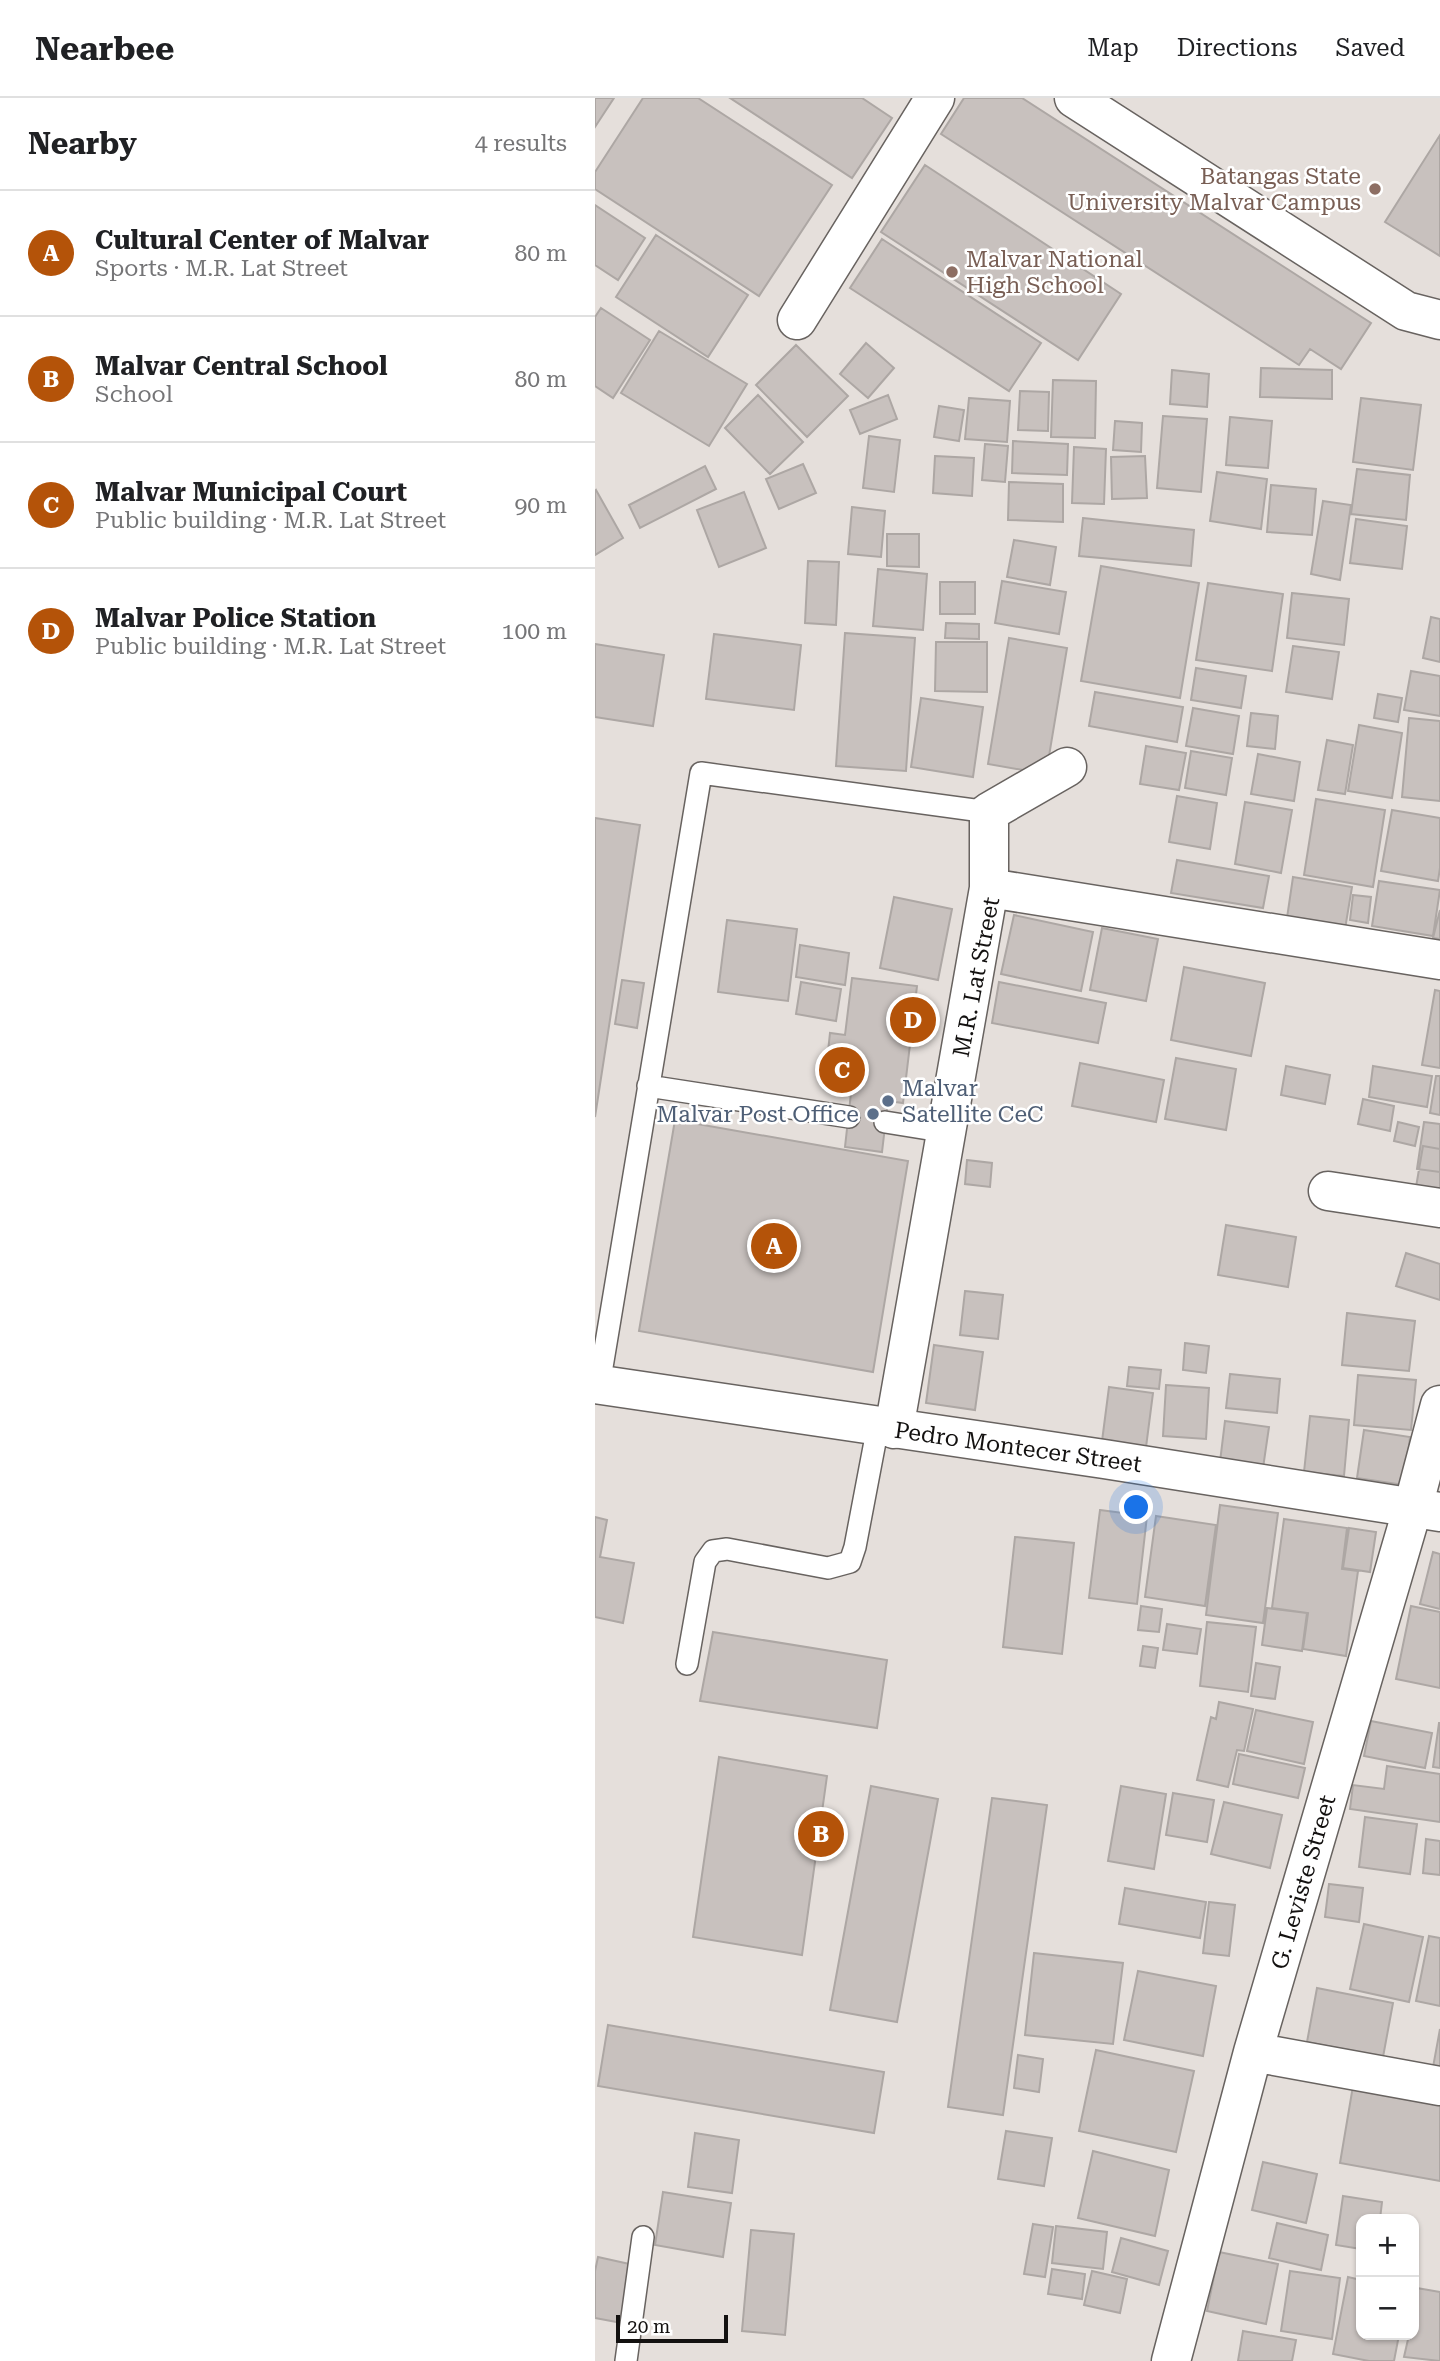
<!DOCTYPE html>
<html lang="en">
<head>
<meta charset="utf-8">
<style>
	:root { --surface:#fff; --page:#f2f2f2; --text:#202124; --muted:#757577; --line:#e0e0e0; --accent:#b45309 }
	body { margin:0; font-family:"Roboto Serif",serif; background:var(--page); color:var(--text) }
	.controls { position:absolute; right:21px; bottom:21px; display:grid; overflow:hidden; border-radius:14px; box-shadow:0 2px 5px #0004 }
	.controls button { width:63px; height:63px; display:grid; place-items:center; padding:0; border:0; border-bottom:2px solid var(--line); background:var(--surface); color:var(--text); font:35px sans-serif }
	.scale { position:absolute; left:21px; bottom:18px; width:112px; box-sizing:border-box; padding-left:7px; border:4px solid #131110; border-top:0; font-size:19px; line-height:24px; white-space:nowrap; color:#131110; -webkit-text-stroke:5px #fff; paint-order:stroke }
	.you { position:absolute; left:542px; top:1410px; width:24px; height:24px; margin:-18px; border:5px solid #fff; border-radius:50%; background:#1a73e8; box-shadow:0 0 0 10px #1a73e833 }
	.badge { display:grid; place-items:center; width:46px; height:46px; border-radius:50%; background:var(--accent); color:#fff; font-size:23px; font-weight:700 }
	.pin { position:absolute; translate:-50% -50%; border:4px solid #fff; box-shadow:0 2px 7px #0006 }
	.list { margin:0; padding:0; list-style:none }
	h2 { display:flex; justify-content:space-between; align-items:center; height:91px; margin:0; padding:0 28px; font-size:30px }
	h2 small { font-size:23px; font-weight:400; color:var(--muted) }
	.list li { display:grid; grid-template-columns:46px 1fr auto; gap:21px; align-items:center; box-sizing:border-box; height:126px; padding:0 28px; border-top:2px solid var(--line) }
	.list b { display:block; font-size:26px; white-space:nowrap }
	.list p { margin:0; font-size:23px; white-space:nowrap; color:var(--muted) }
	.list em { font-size:23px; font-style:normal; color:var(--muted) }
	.map { position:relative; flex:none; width:845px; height:2263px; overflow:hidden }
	header { display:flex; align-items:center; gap:42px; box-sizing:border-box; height:98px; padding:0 35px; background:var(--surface); border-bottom:2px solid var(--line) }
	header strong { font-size:33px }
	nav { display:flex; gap:38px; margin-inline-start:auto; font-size:24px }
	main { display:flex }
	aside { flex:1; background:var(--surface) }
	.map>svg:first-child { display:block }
	.building { fill:#c8c1be; stroke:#ada7a4; stroke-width:2 }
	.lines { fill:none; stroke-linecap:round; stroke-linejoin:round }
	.service-casing { stroke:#686360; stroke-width:24 }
	.minor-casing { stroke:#686360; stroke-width:41 }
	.secondary-casing { stroke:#686360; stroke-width:41 }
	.service { stroke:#fff; stroke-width:21 }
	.minor { stroke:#fff; stroke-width:38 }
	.secondary { stroke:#fff; stroke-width:38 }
	.education-dot { fill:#8d6e63; stroke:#fff; stroke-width:2.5 }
	.service-dot { fill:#5c6f8a; stroke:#fff; stroke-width:2.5 }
	.labels { text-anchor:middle; stroke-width:5; stroke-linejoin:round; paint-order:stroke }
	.education-label { font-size:23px; fill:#785e54; stroke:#fff; text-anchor:end }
	.street-label { font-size:23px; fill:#131110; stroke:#fff }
	.service-label { font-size:23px; fill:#4e5e75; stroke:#fff; text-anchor:start }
</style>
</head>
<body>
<header>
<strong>Nearbee</strong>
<nav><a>Map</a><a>Directions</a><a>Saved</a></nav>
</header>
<main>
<aside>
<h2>Nearby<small>4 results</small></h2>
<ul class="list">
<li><span class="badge">A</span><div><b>Cultural Center of Malvar</b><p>Sports · M.R. Lat Street</p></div><em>80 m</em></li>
<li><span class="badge">B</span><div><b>Malvar Central School</b><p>School</p></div><em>80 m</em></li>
<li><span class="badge">C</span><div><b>Malvar Municipal Court</b><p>Public building · M.R. Lat Street</p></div><em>90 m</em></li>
<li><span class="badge">D</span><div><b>Malvar Police Station</b><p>Public building · M.R. Lat Street</p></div><em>100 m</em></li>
</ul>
</aside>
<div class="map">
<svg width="845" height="2263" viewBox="0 0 845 2263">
	<rect width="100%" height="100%" fill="#e5dfdb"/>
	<!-- building -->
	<path class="building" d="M0 0H19L0 29Z
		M48 0H103L237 87 164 198 0 91V74Z
		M135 0H267L297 20 257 80Z
		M369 0H427L776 225 746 271 715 251 704 267 346 36Z
		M845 37V158L790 124Z
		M330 67 526 196 483 262 286 134Z
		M0 107 50 140 23 182 0 167Z
		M61 137 153 197 113 259 21 199Z
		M287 141 446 245 414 293 255 190Z
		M6 210 55 242 18 300 0 288V219Z
		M64 233 152 286 114 348 26 295Z
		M271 245 299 270 273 300 245 276Z
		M201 247 253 298 212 339 161 287Z
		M666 270 737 272V301L665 299Z
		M577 272 614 276 612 309 575 306Z
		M458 282 501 283 500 340 456 339Z
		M425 293 454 294 453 333 423 332Z
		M163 297 208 344 175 376 130 330Z
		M293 297 302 321 265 336 255 312Z
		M374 300 415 303 412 344 370 341Z
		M766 300 826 307 818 372 758 364Z
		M344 308 369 312 364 343 339 339Z
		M568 318 612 321 606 394 562 390Z
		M635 319 677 323 673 370 631 367Z
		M520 323 547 325 546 354 518 352Z
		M274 338 305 342 299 394 268 390Z
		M418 343 473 346 472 377 417 375Z
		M390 346 413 348 410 384 387 382Z
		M479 349 511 351 509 406 477 405Z
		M340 358 379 360 377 398 338 395Z
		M550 358 552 400 517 401 516 359Z
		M208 366 221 395 184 411 171 381Z
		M110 368 121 391 45 430 34 407Z
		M762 371 815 377 811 422 756 416Z
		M622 374 672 381 666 431 615 423Z
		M414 384 468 386V424L413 422Z
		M676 387 721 391 717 437 672 434Z
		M1 392 28 440 0 457V393Z
		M149 394 171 450 124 469 102 412Z
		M728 403 756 407 745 482 716 476Z
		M257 409 290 413 286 459 253 456Z
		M488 420 599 432 596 468 484 458Z
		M761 421 812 428 807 471 755 465Z
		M292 436H324V469L292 468Z
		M419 442 461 449 455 487 412 479Z
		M213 463 244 464 241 527 210 525Z
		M506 468 604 485 585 600 486 583Z
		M283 471 332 476 328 532 278 528Z
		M407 483 471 494 464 536 400 525Z
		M345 484H380V516H345Z
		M613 485 688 496 677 573 601 562Z
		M697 495 754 501 749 547 692 540Z
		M836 519 845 521V564L828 560Z
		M351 525 384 526V541L350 540Z
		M250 535 320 540 311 673 241 668Z
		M119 536 206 547 199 612 111 601Z
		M414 540 472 550 451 676 393 666Z
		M341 544H392V594L340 593Z
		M0 546 69 557 58 628 0 619Z
		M698 548 744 554 737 601 691 594Z
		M601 570 651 578 646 610 596 602Z
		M816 573 845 578V618L809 612Z
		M500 594 588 609 582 644 494 628Z
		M783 596 807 600 803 624 779 620Z
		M326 600 388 609 378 679 316 669Z
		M598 610 644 618 638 656 591 648Z
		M656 615 683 618 680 651 652 648Z
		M814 620 845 623V703L807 699Z
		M764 627 807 635 797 700 753 693Z
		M732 642 758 647 750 696 723 692Z
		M551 648 591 655 584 692 545 686Z
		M596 653 637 660 631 697 590 690Z
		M663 656 705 664 699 703 656 696Z
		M582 698 622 705 615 751 574 744Z
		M721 701 790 712 778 789 709 777Z
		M650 704 697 712 686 775 640 766Z
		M797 712 845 720V770L843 783 786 773Z
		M0 720 45 727 0 1019Z
		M582 762 674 778 668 810 576 795Z
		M698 779 757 789 750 831 692 820Z
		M784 783 845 792 838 838 777 828Z
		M758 797 776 799 773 825 755 822Z
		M299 799 357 811 343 882 285 870Z
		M845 812V841L838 840Z
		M419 817 498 834 486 893 406 876Z
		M132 822 202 831 193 903 123 894Z
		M507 830 563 841 551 903 495 892Z
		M205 847 254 855 250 887 201 879Z
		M589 869 670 885 656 958 576 942Z
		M257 880 322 888 308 1005 293 1003 287 1054 250 1049 256 995 229 991 235 935 250 937Z
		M27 882 49 885 42 930 20 926Z
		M206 884 246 891 241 923 201 916Z
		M404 884 511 905 503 945 397 925Z
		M840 892 845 893V970L827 967Z
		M581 960 641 971 631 1032 570 1021Z
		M485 965 569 982 561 1024 477 1008Z
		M691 968 735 977 730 1006 686 997Z
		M778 968 837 978 832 1009 774 999Z
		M841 978H845V1017L835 1015Z
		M768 1001 799 1008 795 1033 763 1026Z
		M80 1022 313 1063 278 1274 44 1233Z
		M803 1024 824 1029 820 1048 799 1043Z
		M829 1024 845 1026V1074L822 1071Z
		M828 1048 845 1051V1099L820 1095Z
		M372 1062 397 1065 395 1089 370 1086Z
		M631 1127 701 1139 693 1189 623 1177Z
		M811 1155 845 1166V1202L801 1188Z
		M370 1193 408 1197 403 1241 365 1237Z
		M752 1215 820 1223 814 1273 747 1267Z
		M590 1245 614 1248 611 1275 588 1272Z
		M339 1247 388 1254 380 1312 331 1305Z
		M534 1269 566 1272 564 1291 532 1288Z
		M635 1276 685 1281 682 1315 631 1310Z
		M763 1277 821 1282 816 1332 759 1327Z
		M571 1287 614 1290 611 1341 568 1338Z
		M514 1289 558 1295 550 1357 506 1351Z
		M715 1318 754 1322 749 1378 709 1374Z
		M630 1323 674 1329 668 1370 625 1364Z
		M769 1332 815 1339 809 1387 762 1380Z
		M625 1407 683 1415 668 1525 611 1517Z
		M505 1412 552 1418 542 1506 494 1500Z
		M561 1418 621 1427 610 1508 550 1499Z
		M0 1419 12 1422 5 1459 39 1465 28 1525 0 1519Z
		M689 1421 752 1430 747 1471 763 1473 751 1558 708 1551 713 1515 677 1510Z
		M754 1430 781 1434 775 1474 748 1470Z
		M420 1439 479 1445 467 1556 408 1549Z
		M838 1454 845 1456V1511L825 1506Z
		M546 1508 567 1511 564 1534 543 1532Z
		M816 1508 845 1514V1590L801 1581Z
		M672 1510 712 1515 707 1553 667 1547Z
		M612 1524 661 1529 653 1594 605 1588Z
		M572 1526 606 1531 602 1556 568 1552Z
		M118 1534 292 1562 282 1630 105 1603Z
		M548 1548 563 1550 560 1570 545 1568Z
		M661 1565 685 1569 680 1601 656 1598Z
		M624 1604 658 1611 649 1653 642 1652 633 1689 602 1682 616 1619 621 1621Z
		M661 1612 718 1624 709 1666 652 1653Z
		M776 1623 837 1635 830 1670 769 1658Z
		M844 1625H845V1670L838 1669Z
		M644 1656 710 1670 703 1700 638 1686Z
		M124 1659 232 1678 207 1857 98 1839Z
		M792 1668 845 1676V1724L755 1711 758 1687 789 1691Z
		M276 1688 343 1701 302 1924 235 1912Z
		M526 1688 571 1696 559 1771 513 1763Z
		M578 1695 619 1702 612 1744 571 1737Z
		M397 1700 452 1707 408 2017 353 2009Z
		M629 1704 687 1717 675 1770 616 1756Z
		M770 1719 822 1726 815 1776 764 1769Z
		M831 1741 845 1743V1777L828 1775Z
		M734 1786 768 1790 764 1824 730 1819Z
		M530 1790 611 1804 605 1840 524 1826Z
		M614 1804 640 1807 634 1858 608 1855Z
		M769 1826 828 1839 814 1904 755 1891Z
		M834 1838 845 1840V1908L821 1903Z
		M439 1855 528 1865 518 1946 430 1937Z
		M543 1873 621 1888 608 1958 529 1942Z
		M722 1890 798 1905 788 1959 712 1944Z
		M13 1927 289 1974 279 2035 3 1988Z
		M845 1931V1981L836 1980Z
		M501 1952 599 1973 581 2054 484 2033Z
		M423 1957 448 1961 444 1994 419 1990Z
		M759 1982 845 1997V2083L745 2065Z
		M411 2033 457 2040 449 2088 403 2081Z
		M100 2035 144 2042 137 2095 93 2089Z
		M498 2053 574 2072 560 2138 483 2120Z
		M668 2064 722 2076 711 2125 657 2112Z
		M68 2094 136 2105 128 2159 60 2147Z
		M748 2098 787 2104 785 2121H766V2151L741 2147Z
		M682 2125 733 2137 726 2172 674 2160Z
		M438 2126 458 2129 450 2179 429 2176Z
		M461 2128 512 2134 508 2171 457 2165Z
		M156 2132 199 2136 190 2237 147 2233Z
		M526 2140 573 2153 564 2187 517 2174Z
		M624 2154 683 2166 671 2226 612 2213Z
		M3 2159 39 2167 27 2225 0 2220V2173Z
		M457 2171 490 2176 487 2201 453 2196Z
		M497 2173 532 2181 525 2215 489 2207Z
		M695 2173 745 2180 737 2241 686 2233Z
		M753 2179 766 2182V2237H804L799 2263H774L738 2256Z
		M822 2190 845 2194V2263L809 2259 814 2237H819V2208Z
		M648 2233 701 2242 697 2263H643Z"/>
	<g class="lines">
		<!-- service casing -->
		<g class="service-casing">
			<path id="service" d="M53 988 254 1019
				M290 1024 352 1034
				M4 1287 106 675 394 714
				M92 1566 110 1464 118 1453 132 1451 233 1470 255 1464 260 1449 283 1328
				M31 2263 48 2139"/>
		</g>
		<!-- minor casing -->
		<g class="minor-casing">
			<path id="minor" d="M479 0 811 213 845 222
				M202 222 340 0
				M394 790V714L472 669
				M733 1093 845 1110
				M299 1331 394 790 845 862
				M658 1954 845 1988
				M576 2263 658 1954 818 1409 845 1307"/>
		</g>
		<!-- secondary casing -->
		<g class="secondary-casing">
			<path id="secondary" d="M0 1286 509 1361 845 1414"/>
		</g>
		<!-- service -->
		<use href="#service" class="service"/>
		<!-- minor -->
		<use href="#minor" class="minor"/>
		<!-- secondary -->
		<use href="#secondary" class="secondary"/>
	</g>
	<!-- markers -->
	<g class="education-dot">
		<circle cx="780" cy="91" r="7"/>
		<circle cx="357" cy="174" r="7"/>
	</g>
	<g class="service-dot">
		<circle cx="293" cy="1003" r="7"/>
		<circle cx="278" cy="1016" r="7"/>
	</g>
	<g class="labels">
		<!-- education labels -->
		<g class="education-label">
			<text x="766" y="86">Batangas State<tspan x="766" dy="26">University Malvar Campus</tspan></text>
			<text x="371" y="169" text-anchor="start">Malvar National<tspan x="371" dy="26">High School</tspan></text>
		</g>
		<!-- street labels -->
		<g class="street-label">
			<text transform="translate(381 879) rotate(-79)" y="8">M.R. Lat Street</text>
			<text transform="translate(423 1349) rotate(8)" y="8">Pedro Montecer Street</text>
			<text transform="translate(708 1784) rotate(-74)" y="8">G. Leviste Street</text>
		</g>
		<!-- service labels -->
		<g class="service-label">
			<text x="307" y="998">Malvar<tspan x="307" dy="26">Satellite CeC</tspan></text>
			<text x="264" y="1024" text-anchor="end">Malvar Post Office</text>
		</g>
	</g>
</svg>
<div class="controls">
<button>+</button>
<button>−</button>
</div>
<div class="scale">20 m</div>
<div class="you"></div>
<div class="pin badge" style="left:179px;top:1148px">A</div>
<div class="pin badge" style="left:226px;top:1736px">B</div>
<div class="pin badge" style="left:247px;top:972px">C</div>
<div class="pin badge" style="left:318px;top:922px">D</div>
</div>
</main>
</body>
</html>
